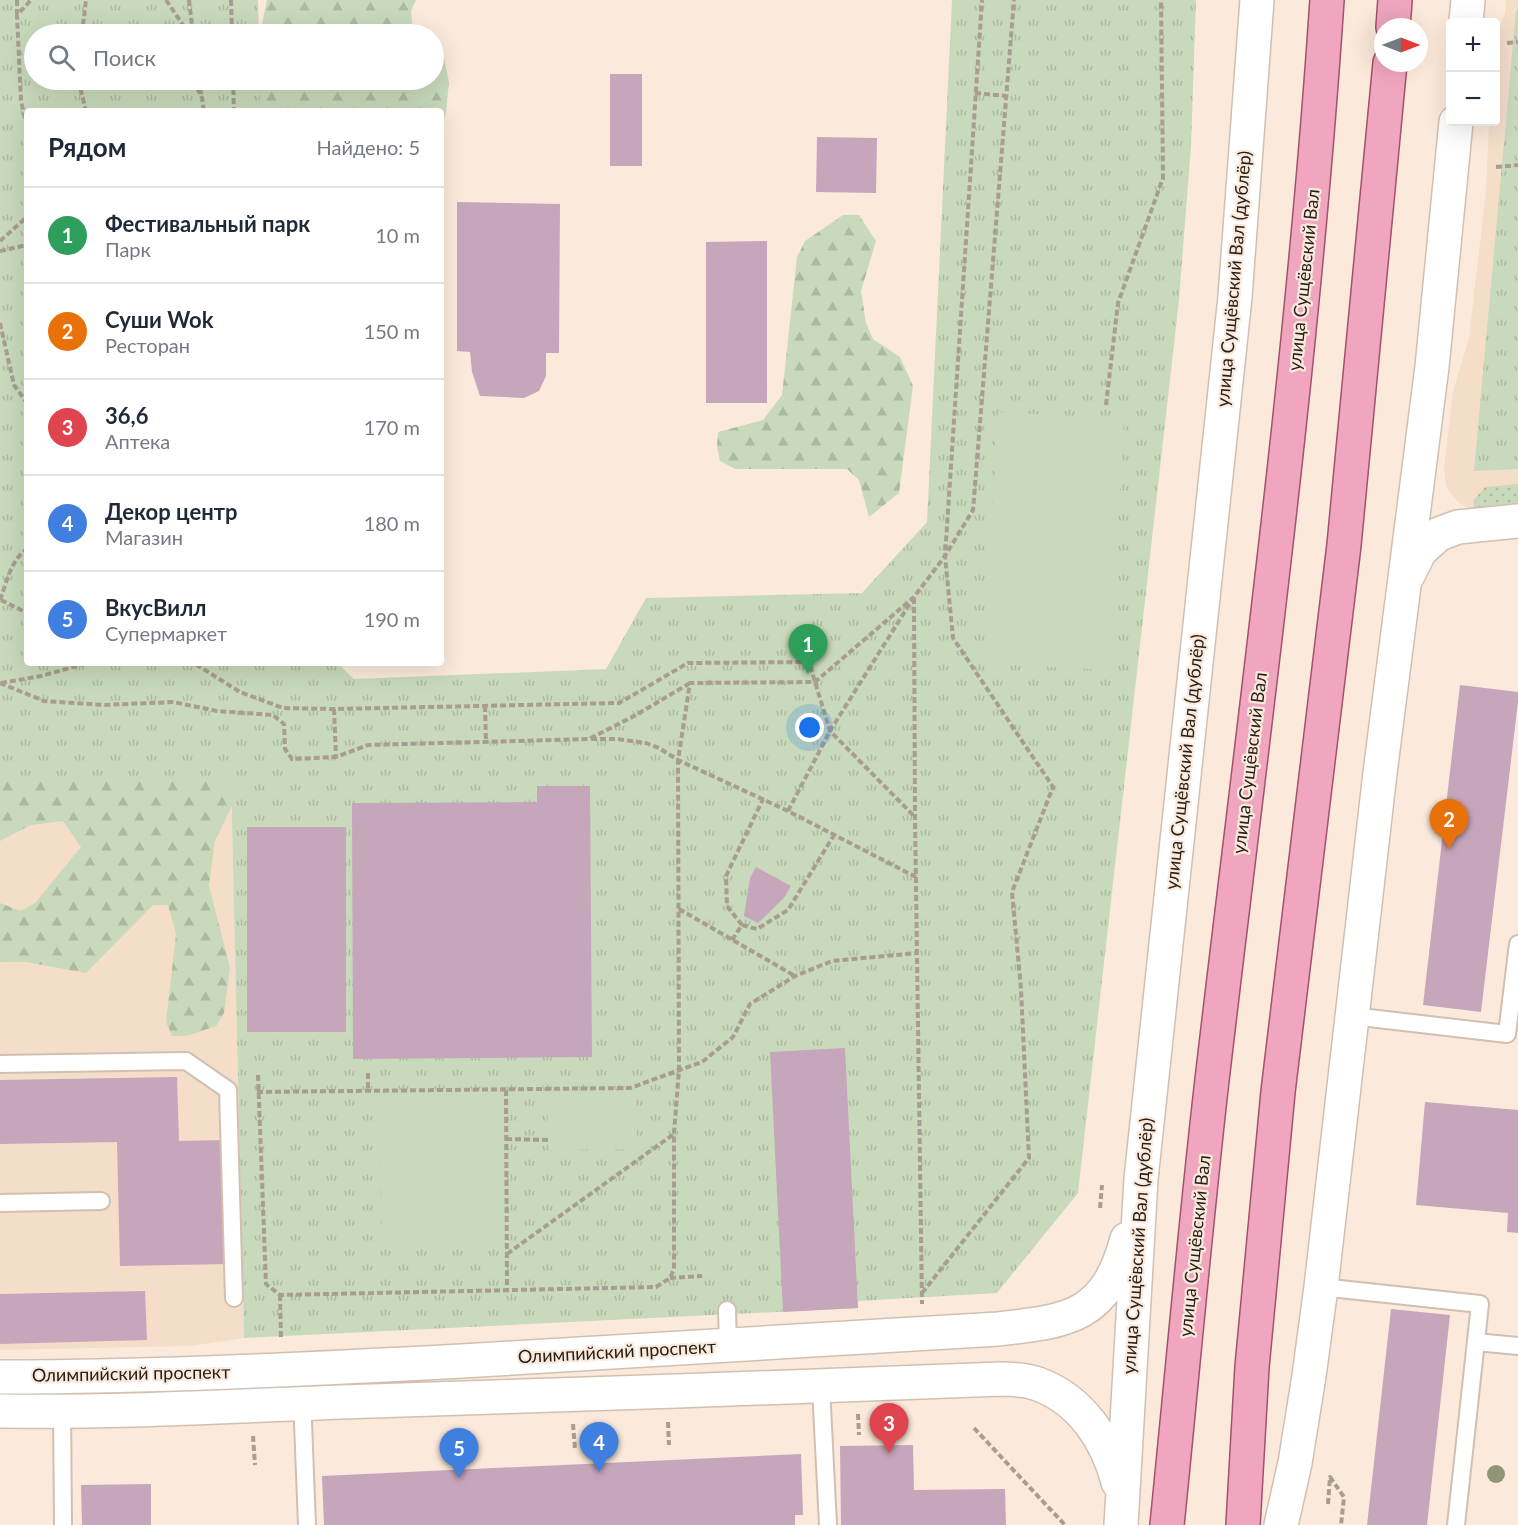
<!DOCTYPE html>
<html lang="ru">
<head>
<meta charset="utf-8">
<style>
	:root { --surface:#fff; --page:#f2f2f3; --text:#1f2937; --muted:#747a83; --line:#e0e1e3; --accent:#ea580c }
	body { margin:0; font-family:Lato,sans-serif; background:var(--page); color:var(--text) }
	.controls { position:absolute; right:18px; top:18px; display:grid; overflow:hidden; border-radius:6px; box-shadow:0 6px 24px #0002 }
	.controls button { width:54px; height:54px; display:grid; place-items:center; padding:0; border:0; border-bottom:2px solid var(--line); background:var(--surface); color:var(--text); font:30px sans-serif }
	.compass { position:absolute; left:1374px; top:18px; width:54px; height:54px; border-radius:50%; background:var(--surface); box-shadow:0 6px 24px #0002; rotate:90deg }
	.you { position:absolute; left:810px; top:728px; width:21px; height:21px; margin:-15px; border:4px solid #fff; border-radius:50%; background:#1a73e8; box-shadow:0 0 0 9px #1a73e833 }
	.badge { display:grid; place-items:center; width:39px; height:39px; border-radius:50%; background:var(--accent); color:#fff; font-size:20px; font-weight:700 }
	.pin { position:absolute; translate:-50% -50px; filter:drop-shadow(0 2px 3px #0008) }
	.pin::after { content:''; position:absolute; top:32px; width:21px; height:18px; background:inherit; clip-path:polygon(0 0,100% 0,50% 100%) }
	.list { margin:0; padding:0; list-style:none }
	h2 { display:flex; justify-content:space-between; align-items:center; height:78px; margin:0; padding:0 24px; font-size:26px }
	h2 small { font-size:20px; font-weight:400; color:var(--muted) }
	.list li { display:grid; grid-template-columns:39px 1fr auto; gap:18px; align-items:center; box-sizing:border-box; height:96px; padding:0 24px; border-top:2px solid var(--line) }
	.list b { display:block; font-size:22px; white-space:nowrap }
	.list p { margin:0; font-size:20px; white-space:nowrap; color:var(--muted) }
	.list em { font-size:20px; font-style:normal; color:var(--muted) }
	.icon { flex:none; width:33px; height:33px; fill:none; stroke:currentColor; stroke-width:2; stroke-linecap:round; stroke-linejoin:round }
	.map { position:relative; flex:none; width:1518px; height:1525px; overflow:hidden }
	.search { position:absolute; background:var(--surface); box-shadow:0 6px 24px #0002; left:24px; top:24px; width:420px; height:66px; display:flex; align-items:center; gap:15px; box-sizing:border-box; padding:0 21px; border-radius:33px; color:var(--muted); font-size:22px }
	.panel { position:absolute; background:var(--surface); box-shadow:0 6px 24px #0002; left:24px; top:108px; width:420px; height:558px; border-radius:6px }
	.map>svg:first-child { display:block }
	.built { fill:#f4ddc9 }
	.grass { fill:url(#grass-dots) }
	.forest { fill:url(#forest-firs) }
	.park { fill:url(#park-tufts) }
	.pitch { fill:#c8dabb }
	.building { fill:#c6a6bb }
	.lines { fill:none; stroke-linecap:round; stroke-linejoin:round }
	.lane-casing { stroke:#d1c0b2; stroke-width:20 }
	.secondary-casing { stroke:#d1c0b2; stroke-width:36 }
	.primary-casing { stroke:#a4516b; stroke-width:36 }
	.path { stroke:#a99c90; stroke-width:4; stroke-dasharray:6 3; stroke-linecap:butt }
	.lane { stroke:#fff; stroke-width:16 }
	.secondary { stroke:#fff; stroke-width:33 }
	.primary { stroke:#f1a6c0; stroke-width:33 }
	.tree { fill:#8f9575 }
	.labels { text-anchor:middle; stroke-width:4.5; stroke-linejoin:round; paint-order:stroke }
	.street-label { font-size:18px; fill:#27211b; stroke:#fbeadb }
</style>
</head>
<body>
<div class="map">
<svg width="1518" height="1525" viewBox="0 0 1518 1525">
	<defs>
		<pattern id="grass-dots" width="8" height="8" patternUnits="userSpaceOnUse" patternTransform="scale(1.5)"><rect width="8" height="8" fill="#c8dabb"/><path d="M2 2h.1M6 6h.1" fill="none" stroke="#acbba0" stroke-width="1.8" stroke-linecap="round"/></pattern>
		<pattern id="forest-firs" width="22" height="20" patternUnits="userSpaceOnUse" patternTransform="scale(1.5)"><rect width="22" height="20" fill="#c8dabb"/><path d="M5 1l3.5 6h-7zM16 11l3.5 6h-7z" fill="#acbba0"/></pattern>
		<pattern id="park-tufts" width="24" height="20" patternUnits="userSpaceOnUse" patternTransform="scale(1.5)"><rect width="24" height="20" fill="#c8dabb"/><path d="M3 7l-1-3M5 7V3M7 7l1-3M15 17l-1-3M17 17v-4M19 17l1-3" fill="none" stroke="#acbba0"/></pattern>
	</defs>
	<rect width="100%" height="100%" fill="#fbeadb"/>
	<!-- built -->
	<path class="built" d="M1506 0H1518V509L1473 510 1459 503 1450 493 1446 486 1444 467 1453 392 1469 338 1486 191 1489 122H1496V64L1500 27 1505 13Z
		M231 777 244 1338 190 1346 0 1350V780Z"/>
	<!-- grass -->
	<path class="grass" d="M1518 484V509L1473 510 1474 500 1485 487Z"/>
	<!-- forest -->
	<path class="forest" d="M267 0H416L411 11 413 34H260Z
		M434 48 443 52 449 82 446 113 441 129V111H252V80H434Z
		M843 215H859L876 241 861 291 866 323 873 339 900 357 913 386 899 493 869 517 859 480 847 469H735L720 461 717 446 718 432 763 420 782 395 797 257 805 241Z
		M0 730 245 745 236 798 215 840 209 886 230 968 224 1013 216 1026 187 1036H172L166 1022 176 934 168 905H153L86 973 26 962H0V903L21 911 35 903 81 847 63 821 31 825 0 841Z"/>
	<!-- park -->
	<path class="park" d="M0 0H258L259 34H34V80H259L260 111H27V663H337L354 679 606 669 646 598 862 593 927 522 952 0H1196L1191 146 1179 300 1078 1193 997 1293 858 1301V1308L244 1338 231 778 0 780Z
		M1518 9V469L1474 471 1516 11Z"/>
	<!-- pitch -->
	<path class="pitch" d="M998 412 1124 419 1110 670 984 664Z
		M500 1096 502 1247 382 1249 380 1097Z
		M636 1097 637 1149 548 1150 547 1098Z"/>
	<!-- building -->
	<path class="building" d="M610 74H642V166H610Z
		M817 137 877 138 876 193 816 192Z
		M457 202 560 204 559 353H546V376L539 391 524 398 480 396 472 372 470 352 457 351Z
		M767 241V403H706V242Z
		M1460 685 1518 692V702L1481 1012 1423 1005Z
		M537 786H590L592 1057 353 1059 352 803 537 802Z
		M247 827H346V1032H247Z
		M756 867 791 886 784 898 758 923 744 916 750 878Z
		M845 1048 858 1308 783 1312 770 1052Z
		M177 1077 179 1141 225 1140 227 1264 120 1266 117 1142 0 1144V1080Z
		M1425 1102 1518 1110V1233L1507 1232 1508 1213 1416 1205Z
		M145 1291 147 1340 0 1344V1294Z
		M1391 1309 1450 1315 1427 1525H1367Z
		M913 1445 914 1490 1005 1489 1006 1525H841L840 1446Z
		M801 1454 803 1515H795V1525H324L322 1476Z
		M151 1484V1525H82L81 1485Z"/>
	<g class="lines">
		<!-- lane casing -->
		<g class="lane-casing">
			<path id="lane" d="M1352 1016 1507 1034 1518 944
				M0 1064 186 1061 228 1090 234 1298
				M0 1203 101 1201
				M1321 1287 1480 1304 1456 1525
				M727 1310 728 1346
				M1476 1342 1518 1346
				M821 1387 828 1525
				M302 1397 307 1525
				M62 1406 63 1525"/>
		</g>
		<!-- secondary casing -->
		<g class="secondary-casing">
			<path id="secondary" d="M1466 22 1468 0
				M1408 575 1420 551 1439 534 1458 527 1518 521
				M0 1377C154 1377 308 1369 462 1361 640 1351 819 1340 998 1329 1070 1321 1106 1317 1127 1239
				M0 1411C124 1413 248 1405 372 1401 582 1394 791 1388 1001 1379 1013 1379 1026 1380 1038 1384 1081 1400 1107 1439 1118 1482
				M1121 1525 1141 1179 1235 297 1257 0
				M1281 1525 1295 1463 1309 1376 1321 1287 1380 773 1432 367 1456 122"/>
		</g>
		<!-- primary casing -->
		<g class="primary-casing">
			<path id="primary" d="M1393 27 1395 0
				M1167 1525C1182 1377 1195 1228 1212 1080 1254 721 1303 362 1327 0
				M1243 1525 1252 1367 1278 1092 1344 545 1390 63"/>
		</g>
		<!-- path -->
		<path class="path" d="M17 0V14
			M166 0 189 34
			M189 0 193 34
			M231 0 232 34
			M82 34 86 0
			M1507 43 1518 42
			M81 80 80 87 86 111
			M193 80 202 98 204 111
			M199 80 201 94
			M233 80 234 111
			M975 93 1006 96
			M27 127 21 101 17 15 31 0
			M1496 167 1518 165
			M0 241 27 217
			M0 251 27 245
			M0 323 14 385 27 403
			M1106 405 1118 303 1163 178 1161 0
			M914 598 915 817 922 1304
			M0 600C7 582 10 561 27 549
			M1 600 27 613
			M187 663 197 665 240 692 283 708 334 709 619 703 688 663 809 662 830 731 915 817
			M0 683 44 701 104 705 173 702 217 711 273 715 284 724 285 749 292 759 336 757 368 745 589 739 636 715 690 683
			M1 683 41 676 88 663
			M485 706 486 742
			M334 709 336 757
			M591 739H617L646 743 659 748 678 760 788 811 916 877
			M788 811 830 731 914 597 945 556 973 510 1014 0
			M679 909 795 976
			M742 925 727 906 726 876 763 799
			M732 940 742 925 757 929 788 910 834 835
			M368 1073V1092
			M258 1075 266 1284 280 1295 656 1287 670 1278 674 1269V1133L679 1070 678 760 690 683 815 682 914 597
			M506 1090 507 1290
			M257 1092 630 1088 702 1062 733 1037 750 1004 795 976 832 961 917 953
			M506 1139 548 1140
			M1100 1208 1102 1185
			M507 1254 674 1134
			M670 1278 702 1276
			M922 1293 1029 1158 1021 989 1012 892 1053 787 953 638 945 556 982 0
			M280 1295 281 1338
			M858 1414 859 1435
			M668 1422 669 1445
			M573 1424 575 1450
			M974 1428 1065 1525
			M253 1436 255 1465
			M1328 1504 1330 1477 1344 1497 1341 1525"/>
		<!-- lane -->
		<use href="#lane" class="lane"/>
		<!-- secondary -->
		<use href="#secondary" class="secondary"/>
		<!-- primary -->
		<use href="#primary" class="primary"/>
	</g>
	<!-- trees -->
	<circle class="tree" cx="1496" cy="1474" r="9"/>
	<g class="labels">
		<!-- street labels -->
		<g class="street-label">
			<text transform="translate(1234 279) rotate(-85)" y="6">улица Сущёвский Вал (дублёр)</text>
			<text transform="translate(1304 280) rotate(-84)" y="6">улица Сущёвский Вал</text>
			<text transform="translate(1185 762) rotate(-84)" y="6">улица Сущёвский Вал (дублёр)</text>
			<text transform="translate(1250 763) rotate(-83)" y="6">улица Сущёвский Вал</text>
			<text transform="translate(1138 1246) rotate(-86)" y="6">улица Сущёвский Вал (дублёр)</text>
			<text transform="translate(1195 1246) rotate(-84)" y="6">улица Сущёвский Вал</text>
			<text transform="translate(617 1352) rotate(-3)" y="6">Олимпийский проспект</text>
			<text transform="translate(131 1374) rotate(-1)" y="6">Олимпийский проспект</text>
		</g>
	</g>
</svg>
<div class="controls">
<button>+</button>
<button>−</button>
</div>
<svg class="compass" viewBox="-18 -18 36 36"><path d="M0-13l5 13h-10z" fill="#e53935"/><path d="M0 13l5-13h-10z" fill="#747a83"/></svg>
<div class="you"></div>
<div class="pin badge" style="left:808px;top:674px;background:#2e9e5b">1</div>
<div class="pin badge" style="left:1449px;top:849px;background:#e8710a">2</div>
<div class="pin badge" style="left:889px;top:1453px;background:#e0444e">3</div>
<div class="pin badge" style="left:599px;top:1472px;background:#3f7fe0">4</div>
<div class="pin badge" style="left:459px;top:1478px;background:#3f7fe0">5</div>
<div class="search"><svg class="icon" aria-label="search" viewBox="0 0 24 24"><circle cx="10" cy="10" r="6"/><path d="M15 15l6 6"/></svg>Поиск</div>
<section class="panel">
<h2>Рядом<small>Найдено: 5</small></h2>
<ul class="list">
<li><span class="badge" style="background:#2e9e5b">1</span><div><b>Фестивальный парк</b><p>Парк</p></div><em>10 m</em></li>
<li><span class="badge" style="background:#e8710a">2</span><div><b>Суши Wok</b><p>Ресторан</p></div><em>150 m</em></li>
<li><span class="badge" style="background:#e0444e">3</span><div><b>36,6</b><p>Аптека</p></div><em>170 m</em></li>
<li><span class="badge" style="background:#3f7fe0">4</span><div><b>Декор центр</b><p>Магазин</p></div><em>180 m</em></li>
<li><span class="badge" style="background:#3f7fe0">5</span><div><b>ВкусВилл</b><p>Супермаркет</p></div><em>190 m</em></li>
</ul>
</section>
</div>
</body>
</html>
